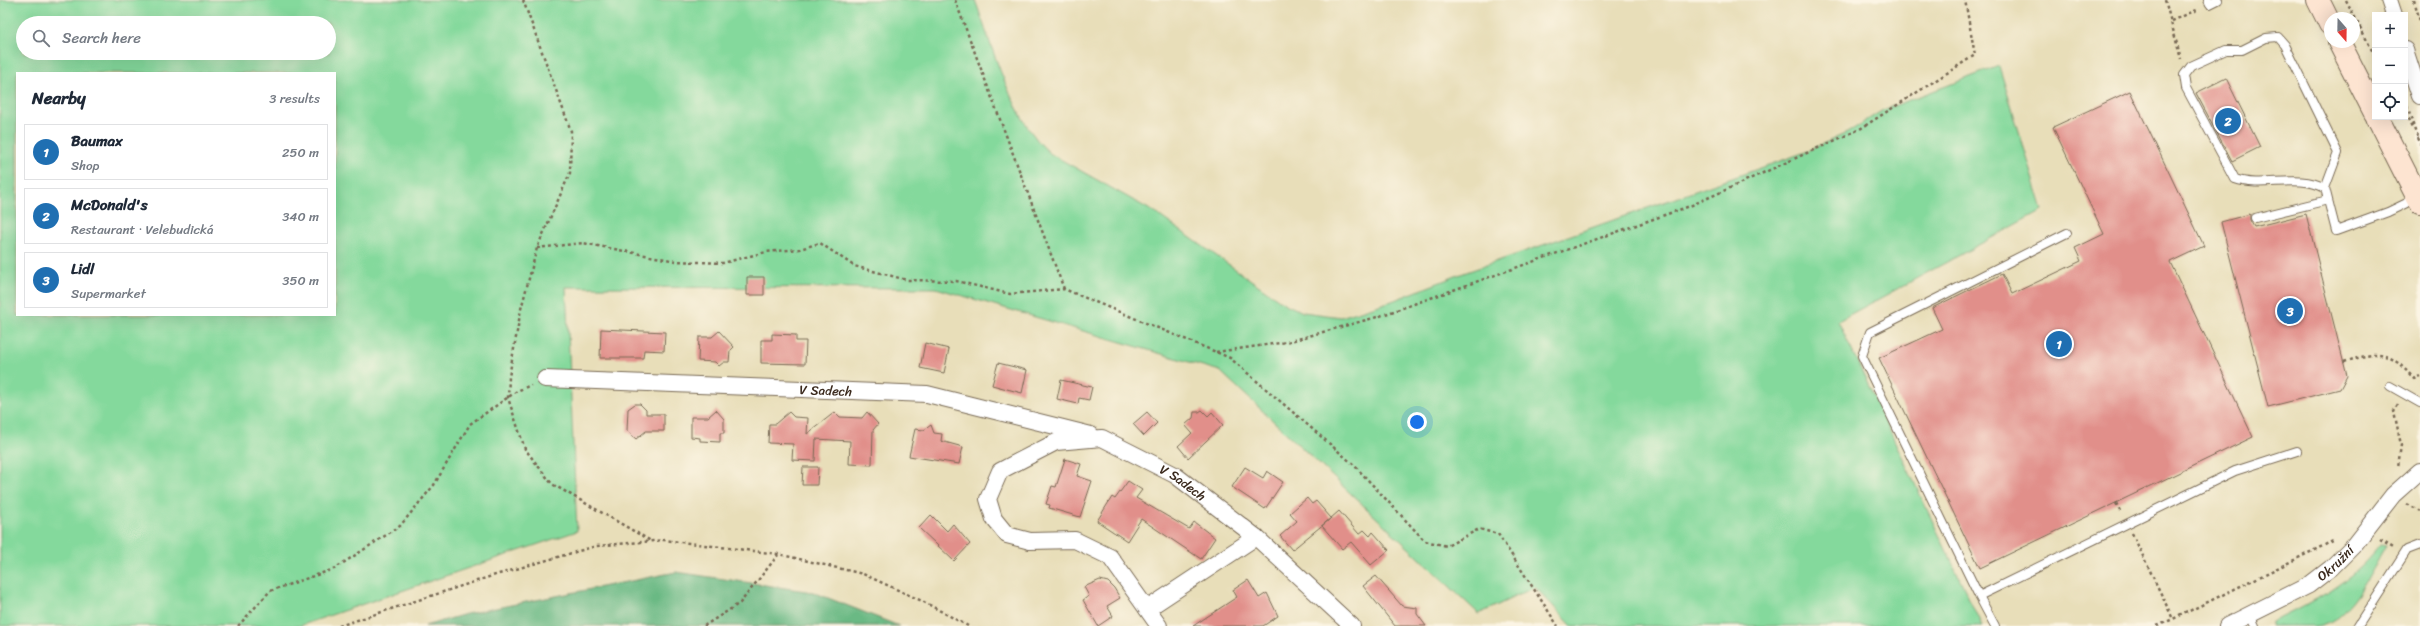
<!DOCTYPE html>
<html lang="en">
<head>
<meta charset="utf-8">
<style>
	:root { --surface:#fff; --page:#f2f2f3; --text:#1f2937; --muted:#747a83; --line:#e0e1e3; --accent:#1f6fb2 }
	body { margin:0; font-family:Sriracha,sans-serif; background:var(--page); color:var(--text) }
	.controls { position:absolute; right:12px; top:12px; display:grid; overflow:hidden; border-radius:0px; box-shadow:0 4px 16px #0002 }
	.controls button { width:36px; height:36px; display:grid; place-items:center; padding:0; border:0; border-bottom:1px solid var(--line); background:var(--surface); color:var(--text); font:20px sans-serif }
	.compass { position:absolute; left:2324px; top:12px; width:36px; height:36px; border-radius:50%; background:var(--surface); box-shadow:0 4px 16px #0002; rotate:160deg }
	.you { position:absolute; left:1417px; top:422px; width:14px; height:14px; margin:-10px; border:3px solid #fff; border-radius:50%; background:#1a73e8; box-shadow:0 0 0 6px #1a73e833 }
	.badge { display:grid; place-items:center; width:26px; height:26px; border-radius:50%; background:var(--accent); color:#fff; font-size:13px; font-weight:700 }
	.pin { position:absolute; translate:-50% -50%; border:2px solid #fff; box-shadow:0 1px 4px #0006 }
	.list { margin:0; padding:0; list-style:none }
	h2 { display:flex; justify-content:space-between; align-items:center; height:52px; margin:0; padding:0 16px; font-size:17px }
	h2 small { font-size:13px; font-weight:400; color:var(--muted) }
	.list li { display:grid; grid-template-columns:26px 1fr auto; gap:12px; align-items:center; box-sizing:border-box; height:56px; margin:0 8px 8px; padding:0 8px; border:1px solid var(--line); border-radius:0px }
	.list b { display:block; font-size:15px; white-space:nowrap }
	.list p { margin:0; font-size:13px; white-space:nowrap; color:var(--muted) }
	.list em { font-size:13px; font-style:normal; color:var(--muted) }
	.icon { flex:none; width:22px; height:22px; fill:none; stroke:currentColor; stroke-width:2; stroke-linecap:round; stroke-linejoin:round }
	.map { position:relative; flex:none; width:2420px; height:626px; overflow:hidden }
	.search { position:absolute; background:var(--surface); box-shadow:0 4px 16px #0002; left:16px; top:16px; width:320px; height:44px; display:flex; align-items:center; gap:10px; box-sizing:border-box; padding:0 14px; border-radius:22px; color:var(--muted); font-size:15px }
	.panel { position:absolute; background:var(--surface); box-shadow:0 4px 16px #0002; left:16px; top:72px; width:320px; height:244px; border-radius:0px }
	.map>svg:first-child { display:block }
	.green { fill:#84d99c; stroke:#60825d; fill-rule:evenodd }
	.forest { fill:#6bb984; stroke:#537251 }
	.building { fill:#e18f8a }
	.lines { fill:none; stroke-linecap:round; stroke-linejoin:round }
	.lane-casing { stroke:#786954; stroke-width:10 }
	.street-casing { stroke:#786954; stroke-width:18 }
	.secondary-casing { stroke:#786954; stroke-width:24 }
	.path { stroke:#786954; stroke-width:2.5; stroke-dasharray:3 3; stroke-linecap:butt }
	.lane { stroke:#fff; stroke-width:8 }
	.street { stroke:#fff; stroke-width:16 }
	.secondary { stroke:#fde4d1; stroke-width:22 }
	.labels { text-anchor:middle; stroke-width:3; stroke-linejoin:round; paint-order:stroke }
	.street-label { font-size:13px; fill:#3b2a1e; stroke:#fcf5e5 }
</style>
</head>
<body>
<div class="map">
<svg width="2420" height="626" viewBox="0 0 2420 626">
	<rect width="100%" height="100%" fill="#fcf5e5"/>
	<filter id="ink" filterUnits="userSpaceOnUse"><feTurbulence type="fractalNoise" baseFrequency=".025" numOctaves="2"/><feDisplacementMap in="SourceGraphic" scale="8" xChannelSelector="R" yChannelSelector="G"/><feConvolveMatrix kernelMatrix="1 2 1 2 8 2 1 2 1" color-interpolation-filters="sRGB"/></filter>
	<filter id="wash" filterUnits="userSpaceOnUse"><feTurbulence type="fractalNoise" baseFrequency=".012" numOctaves="4" result="noise"/><feDisplacementMap in="SourceGraphic" scale="16" xChannelSelector="R" yChannelSelector="G"/><feGaussianBlur stdDeviation="0.9" result="paint"/><feColorMatrix in="noise" values="0 0 0 0 0 0 0 0 0 0 0 0 0 0 0 0 0 1.4 0 .05"/><feComposite in="paint" operator="in"/></filter>
	<g filter="url(#wash)">
		<rect width="100%" height="100%" fill="#e8deb9"/>
		<!-- green -->
		<path class="green" d="M0 0H975C992 46 1013 123 1051 154L1154 212 1285 304 1303 312 1341 317 1392 301 1461 274 1800 154 1847 133 1883 110 1999 66 2043 210 1838 321 1982 626H1572L1535 587 1479 614 1220 371 936 288 566 287 577 531 299 626H0ZM23 23H329V53H23ZM17 73H335V315H17Z
			M2380 545 2386 546C2371 571 2350 622 2317 626 2302 626 2286 626 2271 626L2272 622C2315 601 2349 584 2380 545Z"/>
		<!-- forest -->
		<path class="forest" d="M676 572 813 592 899 626H425L466 614Z"/>
		<g id="blocks">
			<!-- building -->
			<path class="building" d="M2226 78 2260 147 2232 161 2196 93Z
				M2130 91 2204 246 2170 262 2253 437 1980 568 1879 358 1942 329 1932 308 2002 274 2012 294 2081 261 2075 248 2104 234 2053 127Z
				M2250 214V220L2254 227 2306 214 2347 376 2340 389 2268 407 2221 222Z
				M747 277H764V295H747Z
				M601 329 665 332 664 351 644 350 643 358H600Z
				M719 331 734 347 730 351 729 362H724L719 366 715 362 698 361 699 337H712Z
				M772 334 796 335V341H806L805 364 761 363V340H772Z
				M925 343 949 349 944 373 920 368Z
				M998 363 1027 370 1022 393 992 385Z
				M1061 380 1092 387 1089 400 1079 398 1078 404 1057 399Z
				M635 404H640L646 410V414H664V431H646L636 439 627 431 628 409Z
				M716 410 724 419V433H720V442L700 441V438L691 437V417H708Z
				M1202 410 1208 416 1212 412 1223 425 1188 458 1178 446 1192 433 1185 425 1193 418 1194 412H1199Z
				M789 412 794 417 808 418 807 434 835 412 840 417 862 418 867 412 878 424 873 430 872 465 849 464 850 441 816 439 815 461 792 460 793 444 768 443 769 424H775Z
				M1147 412 1157 423 1144 436 1133 424Z
				M931 425 934 433 942 434 941 441 963 447 959 464 909 456 915 429 924 430Z
				M1065 459 1081 464 1077 476 1092 481 1080 517 1049 508 1050 505 1046 504 1052 486 1056 487Z
				M803 467H818L817 485H802Z
				M1245 467 1263 478 1267 471 1283 482 1265 509 1232 487Z
				M1128 481 1142 490 1136 498 1189 529 1194 522 1215 538 1201 559 1141 519 1127 541 1097 521 1112 497 1115 499Z
				M1307 498 1312 504 1316 501 1331 518 1292 550 1280 536 1297 521 1290 513Z
				M1339 511 1359 534 1364 530 1370 536 1373 532 1389 550 1371 565 1351 542 1342 549 1322 526Z
				M931 515 947 531 953 524 970 544 954 561 919 528Z
				M1376 576 1402 606 1417 608V614L1426 626H1395L1363 586Z
				M1100 580 1108 582 1114 588 1120 598 1107 606 1113 616 1098 626 1083 600 1089 596 1084 587Z
				M1248 580 1259 598 1267 593 1278 616 1263 626H1193L1237 597 1233 590Z"/>
		</g>
	</g>
	<g filter="url(#ink)">
		<use href="#blocks" fill-opacity="0" stroke="#786954" stroke-width="1"/>
		<g class="lines">
			<!-- lane casing -->
			<g class="lane-casing">
				<path id="lane" d="M2208 0 2210 4 2218 0
					M2325 188C2297 173 2264 189 2235 179L2186 88 2184 75 2191 66 2226 50H2242L2266 38 2278 37 2285 45 2338 153 2325 188 2328 200
					M2255 218 2328 200 2336 231 2388 212 2417 198
					M2067 233 1870 332 1862 356 1979 596 2235 471 2297 451
					M2390 386 2420 403
					M1979 596 1995 626
					M2250 615 2255 626
					M2358 626 2407 550 2420 545"/>
			</g>
			<!-- street casing -->
			<g class="street-casing">
				<g id="street">
					<path d="M2389 0 2394 15"/>
					<path d="M2405 50 2420 96"/>
					<path id="s1" d="M545 379 927 394 1091 435"/>
					<path d="M1147 609 1256 537"/>
					<path id="s2" d="M1159 626 1110 557 1075 540 1030 541 1007 535 994 519 988 499 1000 471 1056 442 1102 438 1175 475 1256 537 1352 626"/>
					<path id="s3" d="M2227 626 2309 585 2331 568 2354 545 2393 495 2420 471"/>
				</g>
			</g>
			<!-- secondary casing -->
			<g class="secondary-casing">
				<path id="secondary" d="M2318 0 2330 24
					M2339 42 2375 113
					M2377 117 2420 202"/>
			</g>
			<!-- path -->
			<path class="path" d="M523 0 571 131 570 173 537 248 521 309 509 377 508 398 525 449 552 484 651 541
				M955 0 1064 289
				M2165 0 2181 59
				M2346 0 2375 56
				M2414 0 2420 21
				M2172 21 2199 9
				M2407 106 2416 134 2420 139
				M2405 114 2412 128
				M2417 138 2420 144
				M537 248 583 243 676 261 723 263 766 252 800 249 820 243 854 266 907 280 956 281 1010 294 1064 289 1216 352 1230 358 1353 464 1425 541 1447 546 1479 529 1498 534 1558 626
				M1216 352 1287 342 1377 317 1690 206 1860 129 1975 55 1965 0
				M2344 362C2379 351 2389 350 2414 379L2420 376
				M2398 404 2394 411 2401 445 2398 467
				M2116 503 2121 513
				M2407 504 2420 511
				M2132 533 2173 619 2335 540
				M2380 540 2395 549
				M238 626 270 591 334 569 400 526 434 485 470 424 517 391 531 385
				M339 626 492 576 596 546 664 540 778 554 863 574 924 602 968 626
				M704 626 740 603 778 555
				M2157 626 2173 619"/>
			<!-- lane -->
			<use href="#lane" class="lane"/>
			<!-- street -->
			<use href="#street" class="street"/>
			<!-- secondary -->
			<use href="#secondary" class="secondary"/>
		</g>
	</g>
	<g class="labels">
		<!-- street labels -->
		<g class="street-label">
			<text dy="5" stroke="none"><textPath href="#s1" startOffset="281">V Sadech</textPath></text>
			<text dy="5" stroke="none"><textPath href="#s2" startOffset="466">V Sadech</textPath></text>
			<text dy="5" stroke="none"><textPath href="#s3" startOffset="126">Okružní</textPath></text>
		</g>
	</g>
</svg>
<div class="controls">
<button>+</button>
<button>−</button>
<button><svg class="icon" aria-label="locate" viewBox="0 0 24 24"><circle cx="12" cy="12" r="6"/><path d="M12 2v4M12 18v4M2 12h4M18 12h4"/></svg></button>
</div>
<svg class="compass" viewBox="-18 -18 36 36"><path d="M0-13l5 13h-10z" fill="#e53935"/><path d="M0 13l5-13h-10z" fill="#747a83"/></svg>
<div class="you"></div>
<div class="pin badge" style="left:2059px;top:344px">1</div>
<div class="pin badge" style="left:2228px;top:121px">2</div>
<div class="pin badge" style="left:2290px;top:311px">3</div>
<div class="search"><svg class="icon" aria-label="search" viewBox="0 0 24 24"><circle cx="10" cy="10" r="6"/><path d="M15 15l6 6"/></svg>Search here</div>
<section class="panel">
<h2>Nearby<small>3 results</small></h2>
<ul class="list">
<li><span class="badge">1</span><div><b>Baumax</b><p>Shop</p></div><em>250 m</em></li>
<li><span class="badge">2</span><div><b>McDonald's</b><p>Restaurant · Velebudická</p></div><em>340 m</em></li>
<li><span class="badge">3</span><div><b>Lidl</b><p>Supermarket</p></div><em>350 m</em></li>
</ul>
</section>
</div>
</body>
</html>
